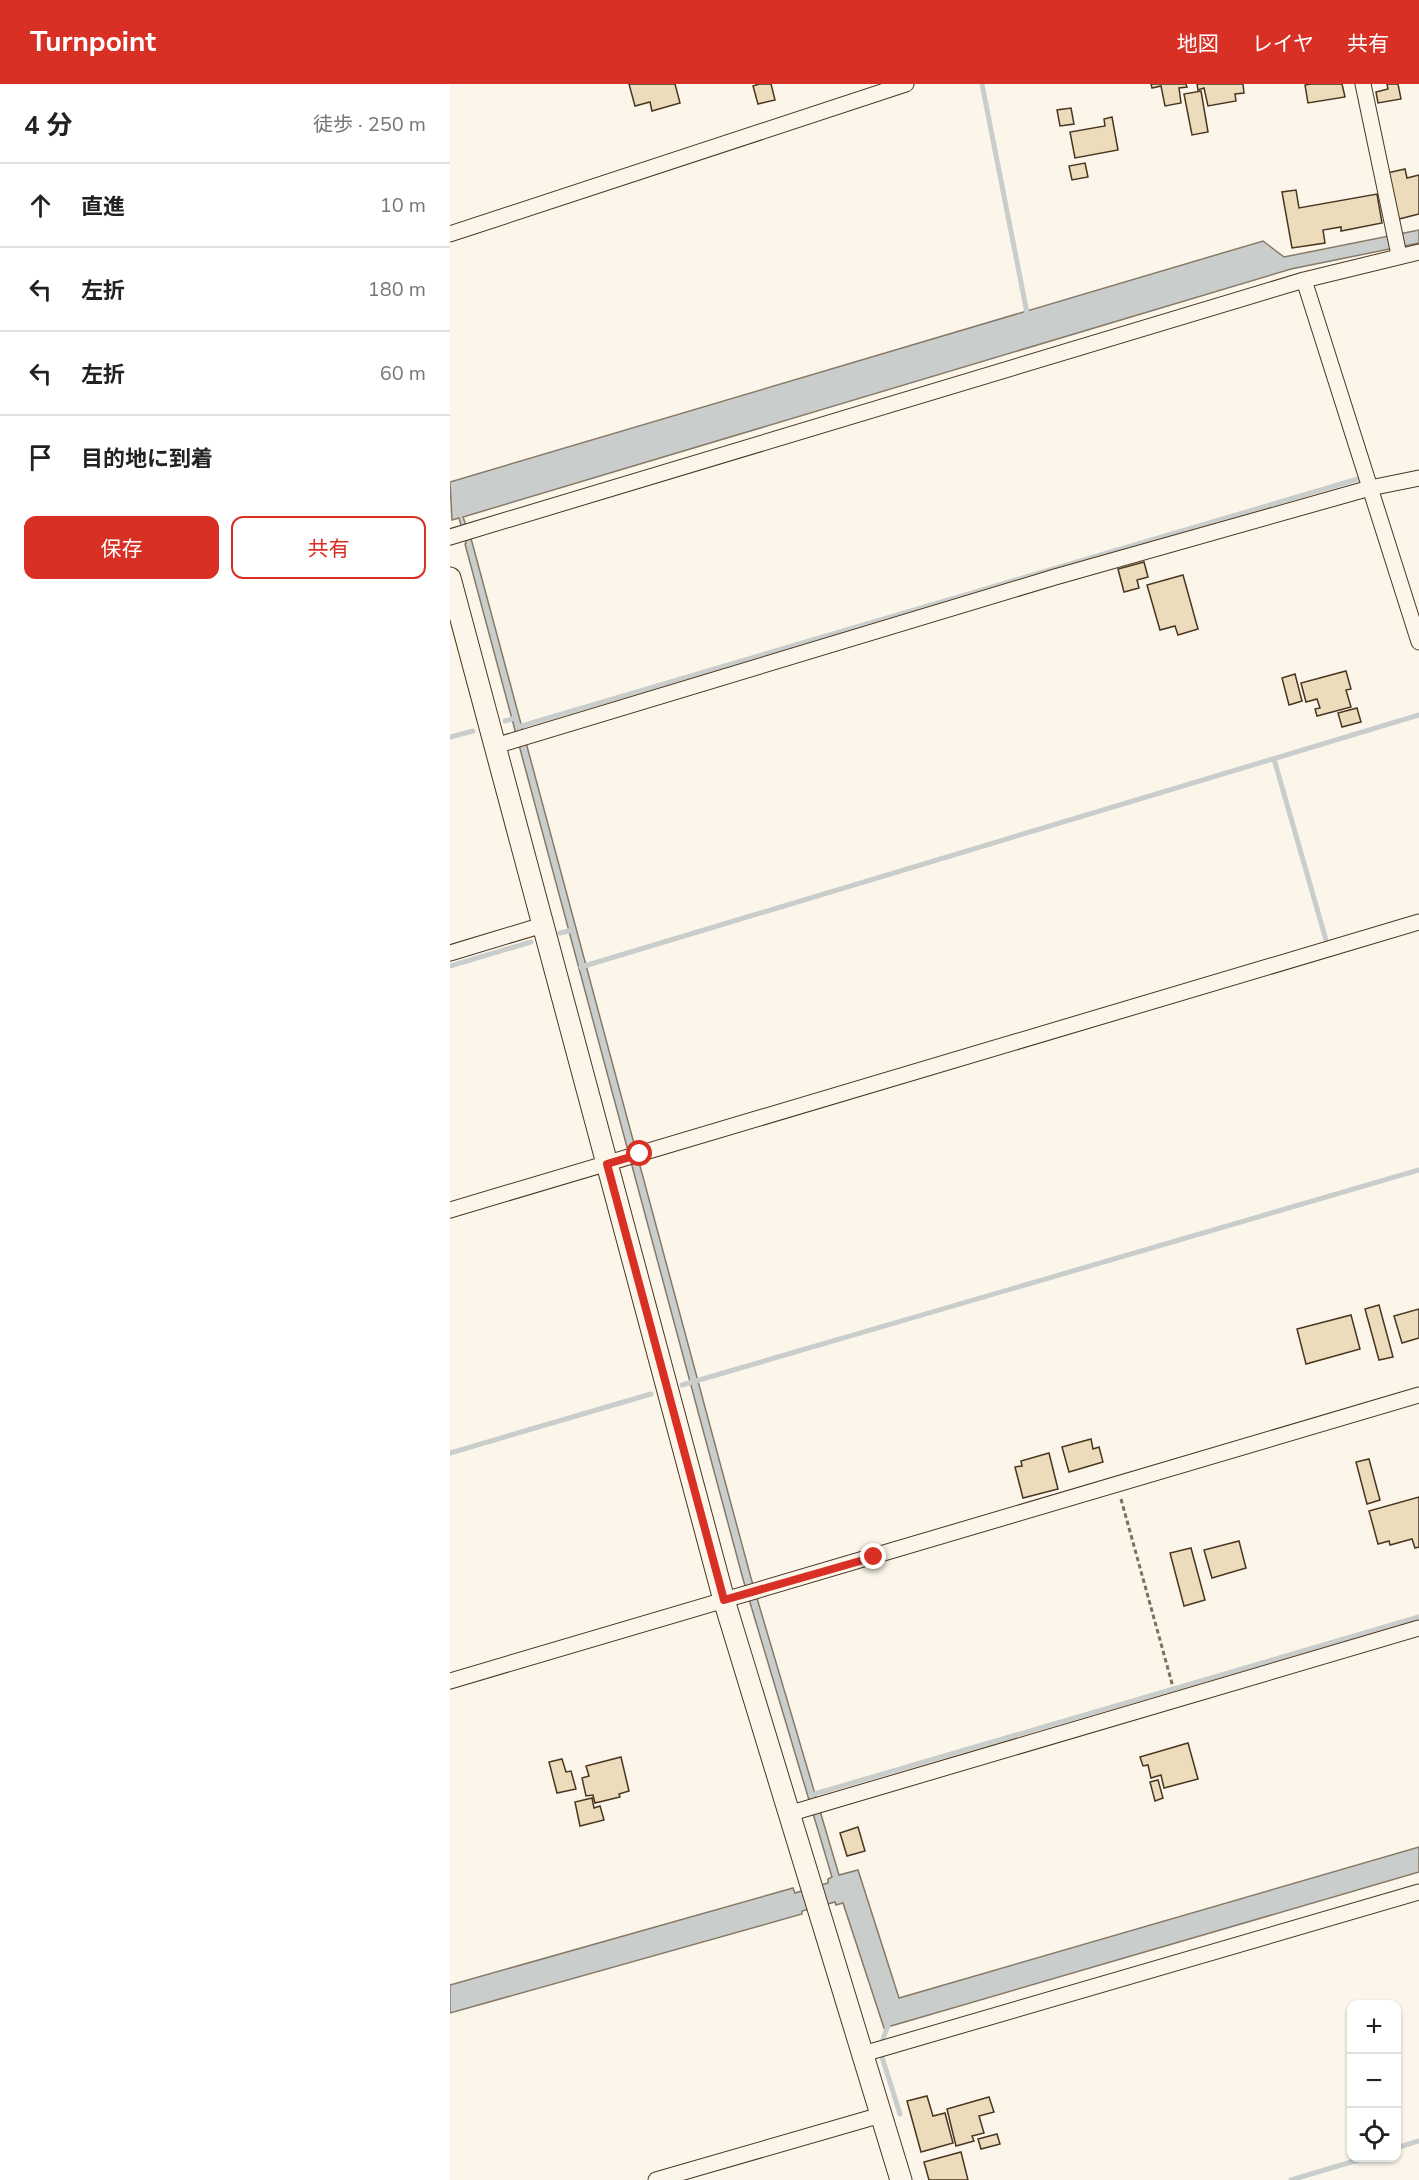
<!DOCTYPE html>
<html lang="ja">
<head>
<meta charset="utf-8">
<style>
	:root { --surface:#fff; --page:#f6f6f6; --text:#222; --muted:#767676; --line:#e0e0e0; --accent:#d93025 }
	body { margin:0; font-family:"Nunito Sans","Noto Sans JP",sans-serif; background:var(--page); color:var(--text) }
	.controls { position:absolute; right:18px; bottom:18px; display:grid; overflow:hidden; border-radius:12px; box-shadow:0 2px 4px #0004 }
	.controls button { width:54px; height:54px; display:grid; place-items:center; padding:0; border:0; border-bottom:2px solid var(--line); background:var(--surface); color:var(--text); font:30px sans-serif }
	.stop { position:absolute; width:18px; height:18px; margin:-14px; border:4px solid #d93025; border-radius:50%; background:#fff }
	.stop.end { background:#d93025; border-color:#fff; box-shadow:0 2px 6px #0008 }
	.list { margin:0; padding:0; list-style:none }
	h2 { display:flex; justify-content:space-between; align-items:center; height:78px; margin:0; padding:0 24px; font-size:26px }
	h2 small { font-size:20px; font-weight:400; color:var(--muted) }
	.list li { display:grid; grid-template-columns:39px 1fr auto; gap:18px; align-items:center; box-sizing:border-box; height:84px; padding:0 24px; border-top:2px solid var(--line) }
	.list b { display:block; font-size:22px; white-space:nowrap }
	.list em { font-size:20px; font-style:normal; color:var(--muted) }
	.actions { display:flex; gap:12px; padding:18px 24px }
	.actions a { flex:1; padding:14px 0; border:2px solid var(--accent); border-radius:12px; text-align:center; font-size:21px; color:var(--accent) }
	.actions .main { background:var(--accent); color:#fff }
	.icon { flex:none; width:33px; height:33px; fill:none; stroke:currentColor; stroke-width:2; stroke-linecap:round; stroke-linejoin:round }
	.map { position:relative; flex:none; width:969px; height:2096px; overflow:hidden }
	header { display:flex; align-items:center; gap:36px; box-sizing:border-box; height:84px; padding:0 30px; background:var(--accent); color:#fff }
	header strong { font-size:28px }
	nav { display:flex; gap:33px; margin-inline-start:auto; font-size:21px }
	main { display:flex }
	aside { flex:1; background:var(--surface) }
	.map>svg:first-child { display:block }
	.water { fill:#c9cecd; stroke:#887966; stroke-width:1.5 }
	.lines { fill:none; stroke-linecap:round; stroke-linejoin:round }
	.stream { stroke:#c9cecd; stroke-width:5 }
	.building { fill:#ecdcbc; stroke:#4a3520; stroke-width:1.5 }
	.street-casing { stroke:#4a3520; stroke-width:17 }
	.secondary-casing { stroke:#4a3520; stroke-width:23 }
	.path { stroke:#7f6f5c; stroke-width:3; stroke-dasharray:4.5 3; stroke-linecap:butt }
	.street { stroke:#fbf6e9; stroke-width:15 }
	.secondary { stroke:#fbf6e9; stroke-width:21 }
	.route { stroke:#d93025; stroke-width:8 }
</style>
</head>
<body>
<header>
<strong>Turnpoint</strong>
<nav><a>地図</a><a>レイヤ</a><a>共有</a></nav>
</header>
<main>
<aside>
<h2>4 分<small>徒歩 · 250 m</small></h2>
<ul class="list">
<li><svg class="icon" aria-label="ahead" viewBox="0 0 24 24"><path d="M12 20V5M6 11l6-6 6 6"/></svg><div><b>直進</b></div><em>10 m</em></li>
<li><svg class="icon" aria-label="left" viewBox="0 0 24 24"><path d="M17 20v-9H6M10 6l-5 5 5 5"/></svg><div><b>左折</b></div><em>180 m</em></li>
<li><svg class="icon" aria-label="left" viewBox="0 0 24 24"><path d="M17 20v-9H6M10 6l-5 5 5 5"/></svg><div><b>左折</b></div><em>60 m</em></li>
<li><svg class="icon" aria-label="arrive" viewBox="0 0 24 24"><path d="M6 21V4h12l-3 4 3 4H6"/></svg><div><b>目的地に到着</b></div></li>
</ul>
<div class="actions"><a class="main">保存</a><a>共有</a></div>
</aside>
<div class="map">
<svg width="969" height="2096" viewBox="0 0 969 2096">
	<rect width="100%" height="100%" fill="#fbf6e9"/>
	<!-- water -->
	<path class="water" d="M969 146V159L841 185 13 433 22 458 301 1494 389 1791 408 1786 449 1914 969 1763V1788L434 1944 393 1819 386 1821 385 1818 352 1827V1830L0 1929V1901L343 1804 345 1809 378 1799V1795L382 1793 293 1495 15 460 16 459 9 434 2 436 0 398 813 157 834 173Z"/>
	<g class="lines">
		<!-- stream -->
		<path class="stream" d="M532 0 578 234
			M55 637 65 634
			M68 643 908 395
			M0 653 23 647
			M824 675 876 856
			M110 849 123 846
			M0 882 81 858
			M131 883 969 631
			M232 1301 969 1086
			M0 1369 201 1310
			M361 1711 969 1533
			M433 1955 440 1936
			M432 1973 450 2030
			M946 2064 969 2057
			M841 2096 915 2074"/>
	</g>
	<!-- building -->
	<path class="building" d="M179 0H225L230 19 202 27 200 18 185 22Z
		M309 0H321L325 16 308 20 303 2Z
		M701 0H736L737 3 729 4 731 19 715 22 711 2 702 4Z
		M747 0H793L794 9 785 10 786 17 758 22 754 4 748 6Z
		M861 0H892L895 13 858 19 855 1Z
		M937 0H948L951 15 928 19 926 8 938 5Z
		M751 7 758 48 742 51 734 10Z
		M621 24 624 40 610 42 607 26Z
		M662 33 668 66 625 74 620 48 655 42 654 35Z
		M635 79 638 93 622 96 619 82Z
		M955 85 957 94 969 91V130L949 135 937 89Z
		M846 106 849 124 927 110 932 139 891 147V143L873 146 875 159 842 164 832 108Z
		M694 478 698 493 687 496 689 504 674 508 668 485Z
		M733 491 748 545 728 551 725 542 710 546 697 501Z
		M896 587 901 605 896 606 901 623 867 632 865 625 870 624 867 615 856 618 851 599Z
		M845 590 852 617 839 621 832 594Z
		M907 624 911 638 892 643 888 629Z
		M929 1221 943 1273 929 1276 915 1225Z
		M969 1225V1254L952 1259 944 1232Z
		M901 1231 910 1265 856 1280 847 1245Z
		M641 1355 643 1365 649 1363 653 1378 619 1388 612 1363Z
		M599 1369 608 1405 573 1414 565 1383 572 1382 571 1377Z
		M919 1375 930 1416 917 1420 906 1378Z
		M969 1413V1463L965 1464 962 1455 940 1461 939 1457 928 1460 919 1427Z
		M789 1457 796 1484 762 1494 754 1466Z
		M741 1464 755 1516 734 1522 720 1469Z
		M738 1659 748 1695 714 1704 711 1691 701 1694 698 1681 693 1682 690 1673Z
		M171 1673 179 1707 169 1710 170 1713 145 1719 143 1711 136 1712 132 1694 139 1692 136 1682Z
		M112 1675 116 1688 121 1687 126 1705 107 1709 99 1678Z
		M708 1696 713 1714 705 1717 700 1698Z
		M142 1714 144 1724 150 1722 154 1736 130 1742 125 1718Z
		M408 1743 415 1767 397 1772 390 1749Z
		M477 2012 483 2032 495 2029 503 2059 471 2068 457 2017Z
		M539 2013 544 2028 529 2032 534 2049 522 2052 524 2057 506 2062 497 2025Z
		M547 2050 550 2060 531 2065 528 2055Z
		M511 2068 518 2096H479L474 2078Z"/>
	<g class="lines">
		<!-- street casing -->
		<g class="street-casing">
			<path id="street" d="M913 0 949 171
				M0 150 456 0
				M854 196 969 558
				M0 453 854 196 969 168
				M45 662 605 493 920 404 969 394
				M0 869 93 841
				M0 1126 969 838
				M0 1597 969 1311
				M338 1730 969 1544
				M413 1970 969 1808
				M206 2096 431 2031"/>
		</g>
		<!-- secondary casing -->
		<g class="secondary-casing">
			<path id="secondary" d="M0 494 274 1516 451 2096"/>
		</g>
		<!-- path -->
		<path class="path" d="M671 1415 723 1603"/>
		<!-- street -->
		<use href="#street" class="street"/>
		<!-- secondary -->
		<use href="#secondary" class="secondary"/>
	</g>
	<g class="lines">
		<!-- route -->
		<path class="route" d="M190 1070 157 1080 274 1516 424 1473"/>
	</g>
</svg>
<div class="controls">
<button>+</button>
<button>−</button>
<button><svg class="icon" aria-label="locate" viewBox="0 0 24 24"><circle cx="12" cy="12" r="6"/><path d="M12 2v4M12 18v4M2 12h4M18 12h4"/></svg></button>
</div>
<div class="stop" style="left:190px;top:1070px"></div>
<div class="stop end" style="left:424px;top:1473px"></div>
</div>
</main>
</body>
</html>
